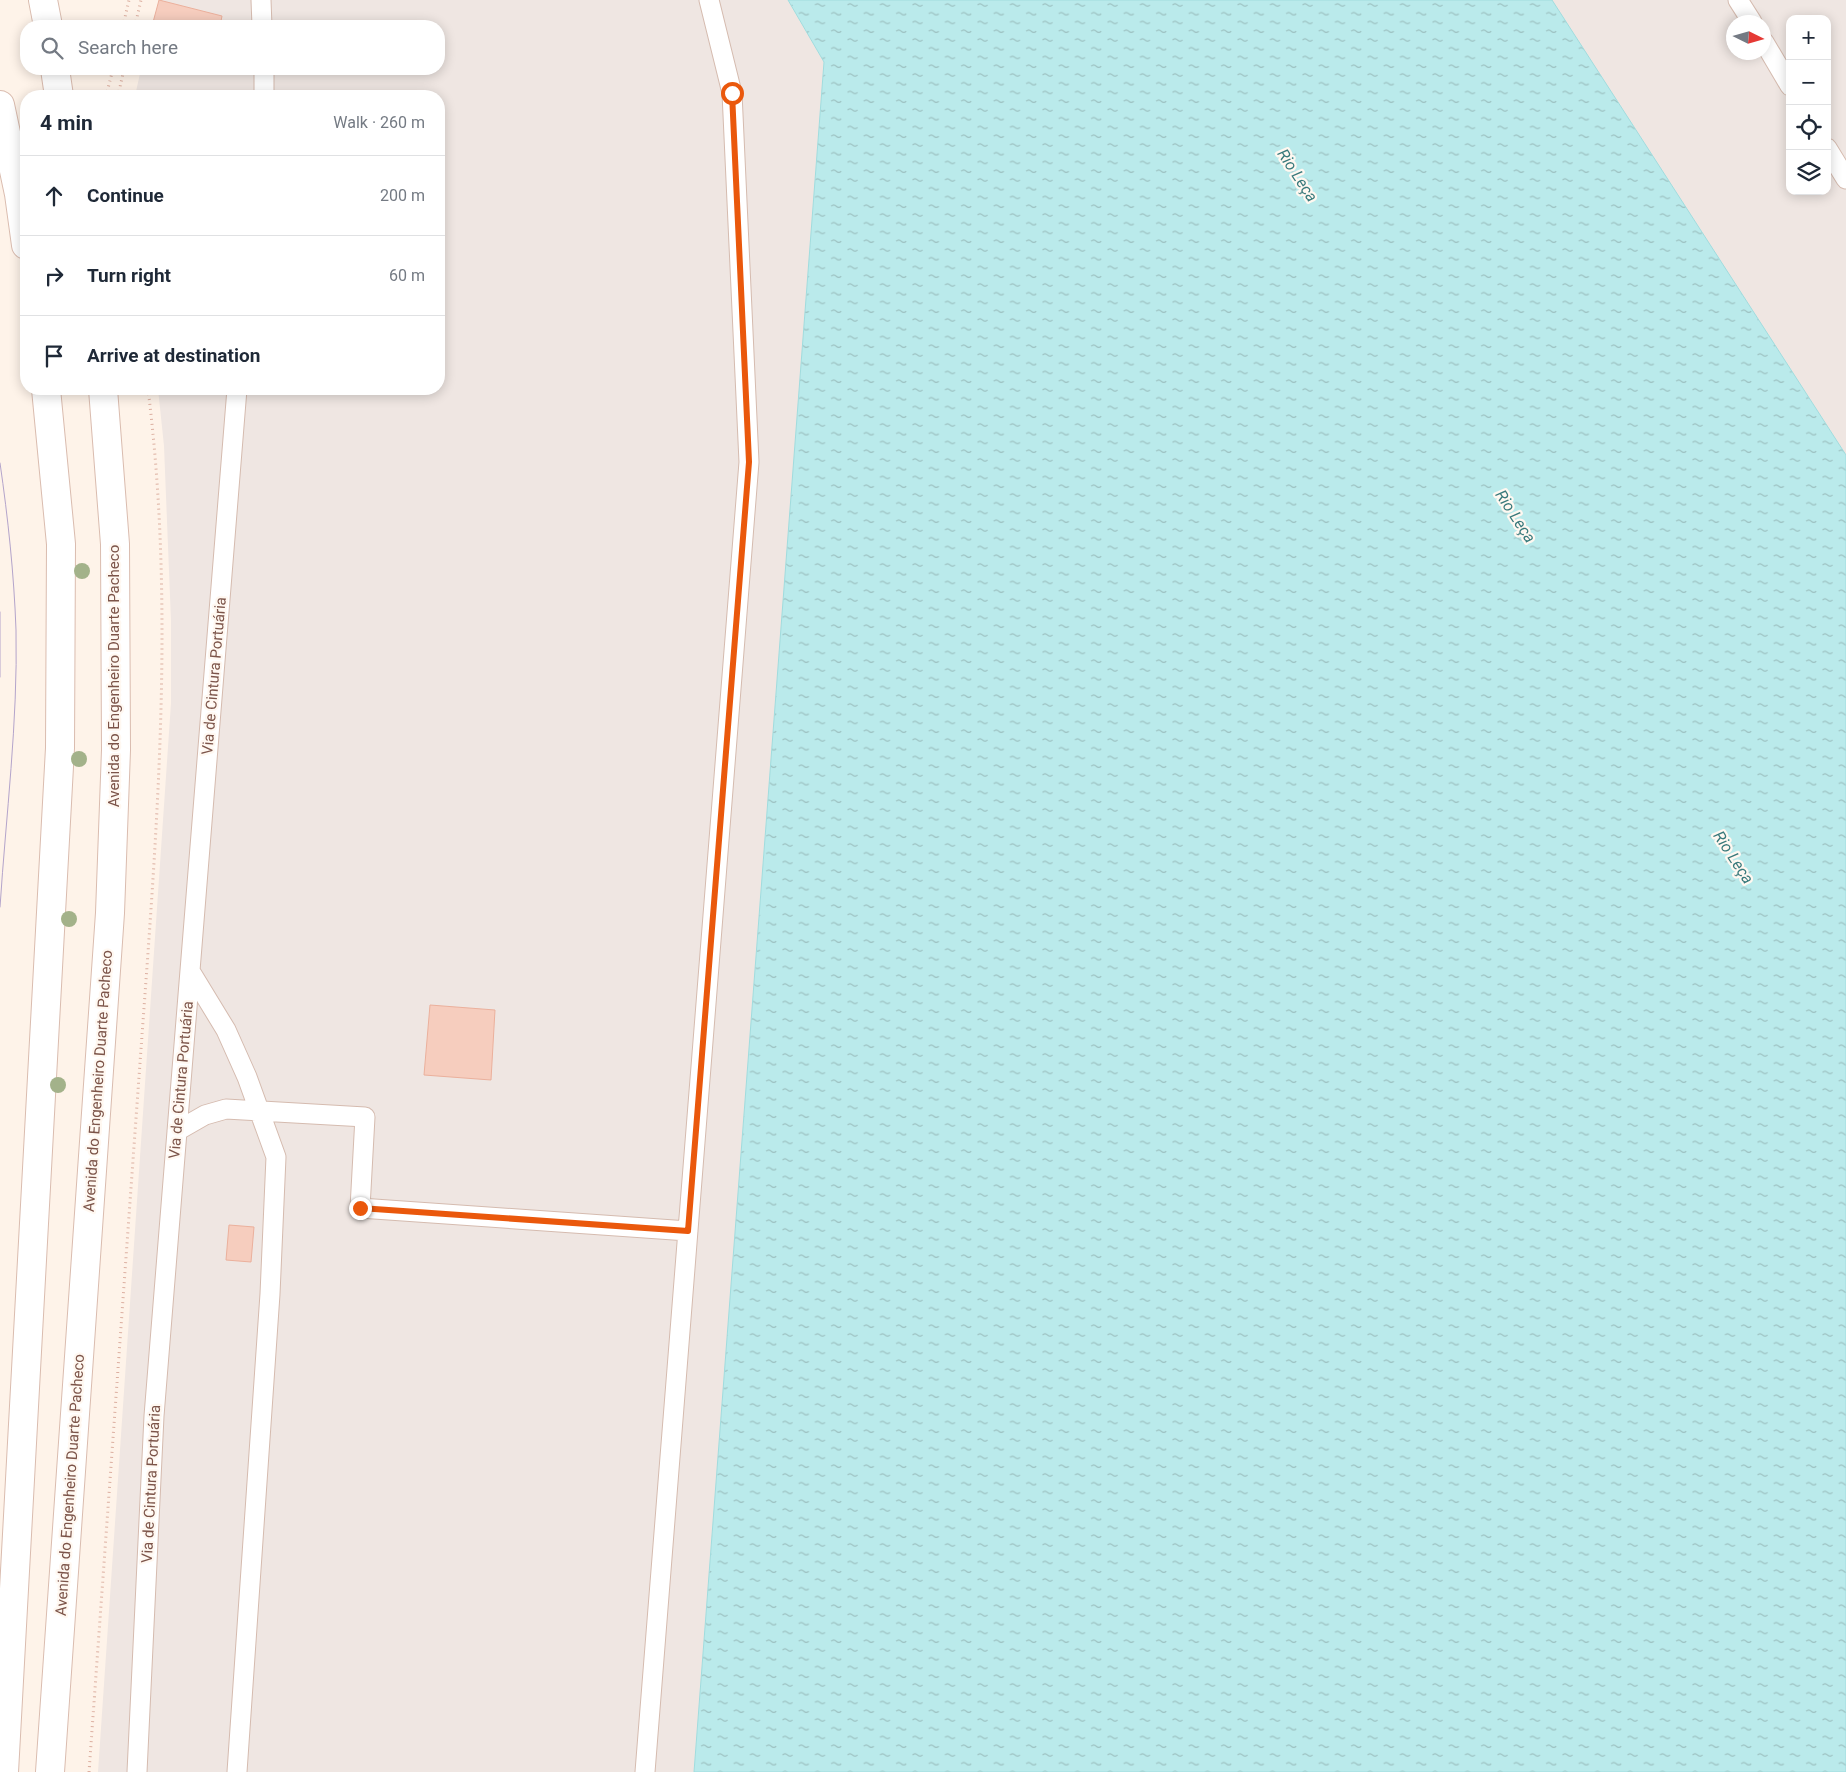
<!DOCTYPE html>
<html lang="en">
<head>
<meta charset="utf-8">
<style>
	:root { --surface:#fff; --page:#f2f2f3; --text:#1f2937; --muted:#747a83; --line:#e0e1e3 }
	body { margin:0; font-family:Roboto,sans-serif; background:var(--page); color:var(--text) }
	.controls { position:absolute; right:15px; top:15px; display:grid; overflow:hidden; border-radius:10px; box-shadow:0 2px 12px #0003 }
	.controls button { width:45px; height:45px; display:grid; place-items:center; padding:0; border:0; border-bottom:1px solid var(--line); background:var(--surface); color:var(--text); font:25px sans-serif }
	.compass { position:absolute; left:1726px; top:15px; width:45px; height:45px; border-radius:50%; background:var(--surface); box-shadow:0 2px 12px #0003; rotate:95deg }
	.stop { position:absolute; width:15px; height:15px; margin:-11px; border:4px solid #ea580c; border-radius:50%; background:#fff }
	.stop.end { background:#ea580c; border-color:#fff; box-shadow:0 1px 5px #0008 }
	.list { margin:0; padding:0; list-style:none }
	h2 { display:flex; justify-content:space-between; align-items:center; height:65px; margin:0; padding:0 20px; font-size:21px }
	h2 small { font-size:16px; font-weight:400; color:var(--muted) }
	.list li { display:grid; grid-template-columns:32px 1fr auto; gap:15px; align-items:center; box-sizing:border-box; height:80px; padding:0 20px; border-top:1px solid var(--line) }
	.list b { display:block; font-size:19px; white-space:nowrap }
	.list em { font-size:16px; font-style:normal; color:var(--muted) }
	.icon { flex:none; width:28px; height:28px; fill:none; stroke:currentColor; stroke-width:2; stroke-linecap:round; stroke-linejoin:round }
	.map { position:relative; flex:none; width:1846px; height:1772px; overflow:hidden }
	.search { position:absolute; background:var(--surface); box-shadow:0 2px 12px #0003; left:20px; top:20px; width:425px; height:55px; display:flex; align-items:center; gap:12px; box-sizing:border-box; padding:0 18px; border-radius:20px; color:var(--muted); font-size:19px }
	.panel { position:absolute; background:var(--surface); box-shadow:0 2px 12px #0003; left:20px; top:90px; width:425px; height:305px; border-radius:20px }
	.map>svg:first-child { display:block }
	.industrial { fill:#efe6e2; fill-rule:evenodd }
	.water { fill:url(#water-ripples); stroke:#a0dcde }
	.building { fill:#f6cdbe; stroke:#ebb09c }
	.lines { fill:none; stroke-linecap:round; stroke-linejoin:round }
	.service-casing { stroke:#d5bbaf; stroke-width:21 }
	.secondary-casing { stroke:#dabcaf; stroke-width:30 }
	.path { stroke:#dcafa0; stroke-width:3; stroke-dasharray:1 4; stroke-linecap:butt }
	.service { stroke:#fff; stroke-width:19 }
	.secondary { stroke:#fff; stroke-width:28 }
	.tram { stroke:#b4a4cb; stroke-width:1 }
	.tree { fill:#a3b28a }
	.route { stroke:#ea580c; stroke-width:6 }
	.labels { text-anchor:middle; stroke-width:4.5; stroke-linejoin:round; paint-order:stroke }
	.street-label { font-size:15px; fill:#7c5449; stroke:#fff8f1 }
	.water-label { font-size:16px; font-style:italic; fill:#38797b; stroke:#fff8f1 }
</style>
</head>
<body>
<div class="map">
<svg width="1846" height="1772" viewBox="0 0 1846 1772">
	<defs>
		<pattern id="water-ripples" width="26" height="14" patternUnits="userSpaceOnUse" patternTransform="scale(1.25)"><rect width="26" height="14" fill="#baeaeb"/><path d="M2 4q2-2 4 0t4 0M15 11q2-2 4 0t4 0" fill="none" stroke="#9cc0c0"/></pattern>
	</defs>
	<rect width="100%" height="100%" fill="#fef3e9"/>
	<!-- industrial -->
	<path class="industrial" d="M159 0H788L824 62 694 1772H98L171 703V621L164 446 158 389H439V96H135L141 69H439V26H152Z
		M1551 0H1846V455ZM1790 19H1827V191H1790ZM1734 22H1764V52H1734Z"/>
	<!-- water -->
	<path class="water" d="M788 0H1552L1846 455V1772H694L824 62Z"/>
	<!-- building -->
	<path class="building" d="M159 0 222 16 220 26H152Z
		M195 69H211L210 72Z
		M430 1005 495 1010 491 1080 424 1075Z
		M229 1225 254 1227 251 1262 226 1260Z"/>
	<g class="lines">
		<!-- service casing -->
		<g class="service-casing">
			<path id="service" d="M261 0 262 26
				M1738 0 1752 22
				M1764 42 1790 86
				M264 96V69
				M1827 148 1846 179
				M190 971 226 1030 247 1077 276 1157 270 1294 237 1772
				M177 1131 205 1115 226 1109 365 1117 360 1208 688 1231
				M137 1772 154 1416 237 389
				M645 1772 749 462 732 93 709 0"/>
		</g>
		<!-- secondary casing -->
		<g class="secondary-casing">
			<path id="secondary" d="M43 0 48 26
				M55 69 59 96
				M0 105 19 194 26 245
				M4 1772 60 748 61 544 46 389
				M50 1772 110 913 116 750 115 544 103 389"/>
		</g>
		<!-- path -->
		<path class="path" d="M123 26 129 0
			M135 26 141 0
			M106 96 113 69
			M118 96 124 69
			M89 1772C106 1536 123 1299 140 1063 156 840 176 612 148 389"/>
		<!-- service -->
		<use href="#service" class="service"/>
		<!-- secondary -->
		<use href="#secondary" class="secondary"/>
		<!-- tram -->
		<path class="tram" d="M0 463C8 518 14 574 16 630 18 722 6 815 0 907
			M0 612V677"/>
	</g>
	<!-- trees -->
	<g class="tree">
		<circle cx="82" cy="571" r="8"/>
		<circle cx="79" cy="759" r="8"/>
		<circle cx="69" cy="919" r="8"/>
		<circle cx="58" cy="1085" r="8"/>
	</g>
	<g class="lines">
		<!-- route -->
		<path class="route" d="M360 1208 688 1231 749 462 732 93"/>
	</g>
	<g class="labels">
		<!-- street labels -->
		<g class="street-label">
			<text transform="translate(114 676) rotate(-90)" y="5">Avenida do Engenheiro Duarte Pacheco</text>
			<text transform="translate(214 676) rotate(-85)" y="5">Via de Cintura Portuária</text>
			<text transform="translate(181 1080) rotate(-85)" y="5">Via de Cintura Portuária</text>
			<text transform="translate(98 1081) rotate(-86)" y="5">Avenida do Engenheiro Duarte Pacheco</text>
			<text transform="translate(151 1484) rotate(-87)" y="5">Via de Cintura Portuária</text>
			<text transform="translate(70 1485) rotate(-86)" y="5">Avenida do Engenheiro Duarte Pacheco</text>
		</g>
		<!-- water labels -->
		<g class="water-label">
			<text transform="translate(1298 175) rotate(57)" y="6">Rio Leça</text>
			<text transform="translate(1516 516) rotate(57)" y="6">Rio Leça</text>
			<text transform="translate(1734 857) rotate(57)" y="6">Rio Leça</text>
		</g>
	</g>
</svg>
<div class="controls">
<button>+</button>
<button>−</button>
<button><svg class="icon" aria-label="locate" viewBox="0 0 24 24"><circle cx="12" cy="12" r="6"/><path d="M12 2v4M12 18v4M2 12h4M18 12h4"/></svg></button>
<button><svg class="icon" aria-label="layers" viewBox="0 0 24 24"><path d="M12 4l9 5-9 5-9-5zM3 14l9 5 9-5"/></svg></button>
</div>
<svg class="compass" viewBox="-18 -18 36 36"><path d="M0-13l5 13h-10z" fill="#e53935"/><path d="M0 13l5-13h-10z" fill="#747a83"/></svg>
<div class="stop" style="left:732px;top:93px"></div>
<div class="stop end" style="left:360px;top:1208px"></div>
<div class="search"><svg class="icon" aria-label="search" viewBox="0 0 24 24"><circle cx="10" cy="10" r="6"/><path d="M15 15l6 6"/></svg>Search here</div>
<section class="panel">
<h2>4 min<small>Walk · 260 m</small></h2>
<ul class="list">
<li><svg class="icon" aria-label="ahead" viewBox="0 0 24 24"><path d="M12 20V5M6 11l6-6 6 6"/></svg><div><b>Continue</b></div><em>200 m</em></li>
<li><svg class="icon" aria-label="right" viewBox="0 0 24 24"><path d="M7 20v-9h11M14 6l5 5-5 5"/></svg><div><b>Turn right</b></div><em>60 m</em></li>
<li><svg class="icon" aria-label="arrive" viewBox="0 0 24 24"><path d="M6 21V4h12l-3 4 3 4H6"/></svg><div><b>Arrive at destination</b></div></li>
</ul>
</section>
</div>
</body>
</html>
